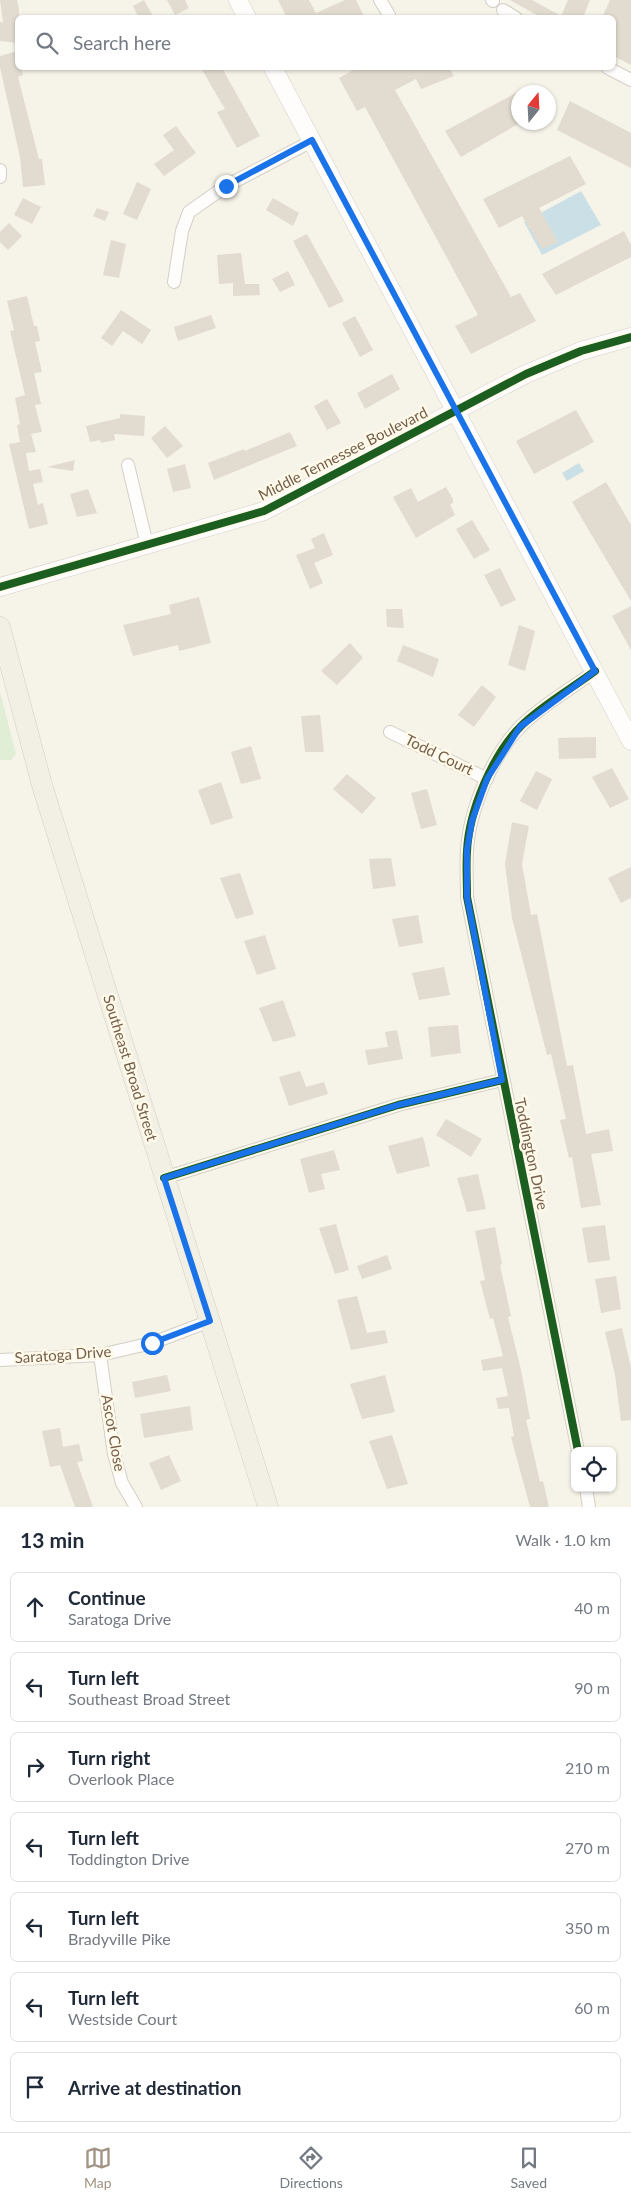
<!DOCTYPE html>
<html lang="en">
<head>
<meta charset="utf-8">
<style>
	:root { --surface:#fff; --page:#f2f2f3; --text:#1f2937; --muted:#747a83; --line:#e0e1e3; --accent:#a19282 }
	body { margin:0; font-family:Lato,sans-serif; background:var(--page); color:var(--text) }
	.controls { position:absolute; right:15px; bottom:15px; display:grid; overflow:hidden; border-radius:8px; box-shadow:0 1px 4px #0004 }
	.controls button { width:45px; height:45px; display:grid; place-items:center; padding:0; border:0; border-bottom:1px solid var(--line); background:var(--surface); color:var(--text); font:25px sans-serif }
	.compass { position:absolute; left:511px; top:85px; width:45px; height:45px; border-radius:50%; background:var(--surface); box-shadow:0 1px 4px #0004; rotate:18deg }
	.stop { position:absolute; width:15px; height:15px; margin:-11px; border:4px solid #1a73e8; border-radius:50%; background:#fff }
	.stop.end { background:#1a73e8; border-color:#fff; box-shadow:0 1px 5px #0008 }
	.list { margin:0; padding:0; list-style:none }
	h2 { display:flex; justify-content:space-between; align-items:center; height:65px; margin:0; padding:0 20px; font-size:21px }
	h2 small { font-size:16px; font-weight:400; color:var(--muted) }
	.list li { display:grid; grid-template-columns:32px 1fr auto; gap:15px; align-items:center; box-sizing:border-box; height:70px; margin:0 10px 10px; padding:0 10px; border:1px solid var(--line); border-radius:8px }
	.list b { display:block; font-size:19px; white-space:nowrap }
	.list p { margin:0; font-size:16px; white-space:nowrap; color:var(--muted) }
	.list em { font-size:16px; font-style:normal; color:var(--muted) }
	.icon { flex:none; width:28px; height:28px; fill:none; stroke:currentColor; stroke-width:2; stroke-linecap:round; stroke-linejoin:round }
	.map { position:relative; flex:none; width:631px; height:1507px; overflow:hidden }
	.search { position:absolute; background:var(--surface); box-shadow:0 1px 4px #0004; left:15px; right:15px; top:15px; height:55px; display:flex; align-items:center; gap:12px; box-sizing:border-box; padding:0 18px; border-radius:8px; color:var(--muted); font-size:19px }
	.sheet { height:625px; background:var(--surface) }
	nav { display:flex; justify-content:space-around; align-items:center; box-sizing:border-box; height:70px; border-top:1px solid var(--line); background:var(--surface); font-size:14px; color:var(--muted) }
	nav a { display:grid; justify-items:center; gap:2px }
	nav .on { color:var(--accent) }
	.map>svg:first-child { display:block }
	.green { fill:#dfeed4 }
	.water { fill:#cbe0e6 }
	.building { fill:#e2dbd0 }
	.lines { fill:none; stroke-linecap:round; stroke-linejoin:round }
	.minor-casing { stroke:#d4cfc6; stroke-width:14 }
	.secondary-casing { stroke:#d6d0c7; stroke-width:19 }
	.primary-casing { stroke:#d5cec5; stroke-width:21 }
	.minor { stroke:#fefdfc; stroke-width:12 }
	.secondary { stroke:#fefdfc; stroke-width:18 }
	.primary { stroke:#f2efe4; stroke-width:20 }
	.cycleway-casing { stroke:#fff9e9; stroke-width:11 }
	.cycleway { stroke:#1b5e20; stroke-width:8 }
	.route { stroke:#1a73e8; stroke-width:6 }
	.labels { text-anchor:middle; stroke-width:5; stroke-linejoin:round; paint-order:stroke }
	.street-label { font-size:15px; fill:#735e4a; stroke:#fff9e9 }
</style>
</head>
<body>
<div class="map">
<svg width="631" height="1507" viewBox="0 0 631 1507">
	<rect width="100%" height="100%" fill="#f6f3e9"/>
	<!-- green -->
	<path class="green" d="M0 692 16 754 11 760H0Z"/>
	<!-- water -->
	<path class="water" d="M581 191 601 225 542 255 524 222Z
		M579 463 584 471 567 481 562 473Z"/>
	<!-- building -->
	<path class="building" d="M0 0H17L19 10 18 43 0 41V22H3Z
		M144 0 154 18H139L133 6Z
		M167 0H185L189 8 175 15Z
		M278 0H309L316 13 345 0H356L365 18H287Z
		M510 0H532L561 16 568 0H590L583 18H542Z
		M610 0H631V65L614 56V18H602Z
		M18 51V68H21L23 75 18 77 39 159H42L45 185 23 187 20 157 0 67V56Z
		M201 68H222L260 136 237 148 217 112 225 109Z
		M357 68H449L454 76 421 89 416 79 395 90 511 297 520 293 536 321 471 354 455 326 478 315 365 107 357 111 339 78Z
		M518 92V124L461 157 445 131Z
		M570 101 631 133V168L557 130Z
		M176 126 196 153 164 176 154 164 174 150 163 135Z
		M570 156 586 184 539 208 558 242 542 249 522 216 499 228 483 199Z
		M137 182 151 189 137 220 123 214Z
		M23 198 41 207 32 224 14 215Z
		M273 198 299 213 293 226 266 210Z
		M97 208 109 212 105 221 93 216Z
		M9 223 22 236 8 250 0 242V232Z
		M624 231 631 245V257L556 295 542 274Z
		M307 234 344 301 329 308 293 241Z
		M111 240 126 244 119 278 103 275Z
		M241 253 245 284H259L260 295 233 296V283L219 284 217 255Z
		M288 271 295 285 280 292 272 279Z
		M27 296 34 326H37L40 341 35 342 42 372 34 373 41 404 35 405 42 432 31 434 36 452 26 453 29 471 40 469 43 482 33 484 38 505 43 503 48 524 29 529 9 444 20 442 17 425 20 424 15 398 25 395 10 331 14 330 7 301Z
		M121 310 151 330 142 344 123 331 112 346 101 338Z
		M211 315 216 328 178 341 174 327Z
		M355 316 373 350 360 357 342 323Z
		M392 374 400 389 365 409 357 393Z
		M327 399 341 423 327 430 314 406Z
		M576 410 594 442 534 474 516 441Z
		M120 414 145 416 144 436 114 434 115 440 101 443 100 440 90 442 86 426 120 418Z
		M165 426 183 446 167 458 151 438Z
		M290 432 297 446 214 480 208 463 244 449 245 451Z
		M75 460 73 471 47 467Z
		M185 464 191 488 173 492 167 469Z
		M606 482 631 525V601L572 502Z
		M446 487 453 499V503L450 504 455 515 416 538 393 497 411 488 418 502Z
		M88 489 97 513 77 517 70 494Z
		M472 520 490 550 474 559 456 529Z
		M324 533 333 555 314 563 323 583 310 589 296 555 315 548 311 539Z
		M500 568 516 600 501 607 484 575Z
		M199 597 211 643 179 651 178 645 133 656 123 625 171 614 169 605Z
		M631 606V650L612 616Z
		M386 609H402L404 628 387 627Z
		M519 625 535 631 525 671 508 665Z
		M350 643 363 658 337 685 321 671Z
		M403 645 439 659 433 677 397 661Z
		M482 685 496 697 474 727 458 715Z
		M320 715 324 752H305L301 716Z
		M596 737V758L559 759 558 738Z
		M251 746 261 779 241 784 231 752Z
		M612 768 629 799 610 808 592 777Z
		M536 771 552 779 537 810 520 801Z
		M347 774 376 798 362 814 333 789Z
		M221 782 233 818 211 825 198 790Z
		M427 789 437 825 421 829 411 793Z
		M512 822 529 826 522 864 531 915 537 914 567 1066 573 1065 586 1134 609 1129 613 1151 591 1154 601 1205 581 1208 572 1157 569 1158 560 1120 566 1119 551 1054 547 1055 512 918 505 864Z
		M391 858 396 886 373 889 369 859Z
		M631 867V898L621 903 608 878Z
		M240 873 254 914 236 919 220 878Z
		M418 915 423 943 399 947 392 919Z
		M265 935 276 969 257 975 244 941Z
		M444 967 450 995 419 1000 412 973Z
		M283 1000 296 1036 273 1042 259 1008Z
		M458 1025 461 1053 431 1057 428 1027Z
		M397 1030 403 1059 368 1065 365 1050 388 1047 385 1032Z
		M300 1071 306 1087 324 1082 328 1094 289 1106 279 1077Z
		M446 1119 482 1139 471 1157 436 1135Z
		M423 1137 430 1166 397 1174 388 1146Z
		M334 1150 340 1170 321 1174 325 1189 309 1193 300 1159Z
		M478 1174 486 1209 467 1212 457 1178Z
		M336 1224 349 1270 335 1274 319 1228Z
		M605 1225 610 1260 588 1263 582 1228Z
		M495 1227 502 1264 500 1265 511 1316 508 1317 521 1370 530 1419 526 1420 540 1482 543 1481 549 1507H530L511 1437 514 1436 509 1408 498 1409 496 1398 508 1396 502 1368 483 1371 481 1360 503 1356 493 1318 490 1319 480 1281 485 1280 475 1231Z
		M387 1255 392 1269 362 1279 357 1266Z
		M616 1276 621 1309 601 1313 595 1279Z
		M357 1296 367 1333 385 1330 388 1343 351 1350 337 1300Z
		M622 1328 631 1368V1420L621 1421 615 1375 605 1332Z
		M167 1375 171 1391 135 1398 132 1382Z
		M385 1375 395 1412 362 1419 350 1384Z
		M190 1406 193 1430 144 1438 140 1414Z
		M60 1428 63 1447 79 1444 83 1461 77 1462 93 1507H75L60 1465 50 1467 42 1431Z
		M392 1435 408 1484 387 1489 369 1441Z
		M169 1455 181 1481 161 1490 149 1463Z"/>
	<g class="lines">
		<!-- minor casing -->
		<g class="minor-casing">
			<path id="minor" d="M380 0 389 15
				M492 0 493 1
				M503 10 516 18
				M608 68 631 80
				M0 170V177
				M174 282 182 231 189 212 226 186 312 141
				M128 465 147 545
				M390 732 487 779
				M164 1178 398 1105 502 1080
				M100 1355 114 1454 122 1483 136 1507
				M0 1360 100 1355 152 1343 210 1321
				M578 1451 467 897C467 882 466 866 467 851 469 811 492 755 521 726 542 705 571 689 595 671
				M586 1488 589 1507"/>
		</g>
		<!-- secondary casing -->
		<g class="secondary-casing">
			<path id="secondary" d="M238 0 247 18
				M273 68 631 741
				M0 587 264 511 526 374 581 351 631 337"/>
		</g>
		<!-- primary casing -->
		<g class="primary-casing">
			<path id="primary" d="M0 627 42 785 268 1507"/>
		</g>
		<!-- minor -->
		<use href="#minor" class="minor"/>
		<!-- secondary -->
		<use href="#secondary" class="secondary"/>
		<!-- primary -->
		<use href="#primary" class="primary"/>
		<!-- cycleway casing -->
		<g class="cycleway-casing">
			<path id="cycleway" d="M0 587 264 511 526 374 581 351 631 337
				M164 1178 398 1105 502 1080
				M578 1451 467 897C467 882 466 866 467 851 469 811 492 755 521 726 542 705 571 689 595 671"/>
		</g>
		<!-- cycleway -->
		<use href="#cycleway" class="cycleway"/>
	</g>
	<g class="lines">
		<!-- route -->
		<path class="route" d="M152 1343 210 1321 164 1178 398 1105 502 1080 467 897V850L472 821 487 779 520 727 595 671 312 140 226 186"/>
	</g>
	<g class="labels">
		<!-- street labels -->
		<g class="street-label">
			<text transform="translate(343 454) rotate(-27)" y="5">Middle Tennessee Boulevard</text>
			<text transform="translate(439 755) rotate(26)" y="5">Todd Court</text>
			<text transform="translate(130 1068) rotate(73)" y="5">Southeast Broad Street</text>
			<text transform="translate(531 1154) rotate(78)" y="5">Toddington Drive</text>
			<text transform="translate(63 1355) rotate(-4)" y="5">Saratoga Drive</text>
			<text transform="translate(113 1433) rotate(80)" y="5">Ascot Close</text>
		</g>
	</g>
</svg>
<div class="controls">
<button><svg class="icon" aria-label="locate" viewBox="0 0 24 24"><circle cx="12" cy="12" r="6"/><path d="M12 2v4M12 18v4M2 12h4M18 12h4"/></svg></button>
</div>
<svg class="compass" viewBox="-18 -18 36 36"><path d="M0-13l5 13h-10z" fill="#e53935"/><path d="M0 13l5-13h-10z" fill="#747a83"/></svg>
<div class="stop" style="left:152px;top:1343px"></div>
<div class="stop end" style="left:226px;top:186px"></div>
<div class="search"><svg class="icon" aria-label="search" viewBox="0 0 24 24"><circle cx="10" cy="10" r="6"/><path d="M15 15l6 6"/></svg>Search here</div>
</div>
<section class="sheet">
<h2>13 min<small>Walk · 1.0 km</small></h2>
<ul class="list">
<li><svg class="icon" aria-label="ahead" viewBox="0 0 24 24"><path d="M12 20V5M6 11l6-6 6 6"/></svg><div><b>Continue</b><p>Saratoga Drive</p></div><em>40 m</em></li>
<li><svg class="icon" aria-label="left" viewBox="0 0 24 24"><path d="M17 20v-9H6M10 6l-5 5 5 5"/></svg><div><b>Turn left</b><p>Southeast Broad Street</p></div><em>90 m</em></li>
<li><svg class="icon" aria-label="right" viewBox="0 0 24 24"><path d="M7 20v-9h11M14 6l5 5-5 5"/></svg><div><b>Turn right</b><p>Overlook Place</p></div><em>210 m</em></li>
<li><svg class="icon" aria-label="left" viewBox="0 0 24 24"><path d="M17 20v-9H6M10 6l-5 5 5 5"/></svg><div><b>Turn left</b><p>Toddington Drive</p></div><em>270 m</em></li>
<li><svg class="icon" aria-label="left" viewBox="0 0 24 24"><path d="M17 20v-9H6M10 6l-5 5 5 5"/></svg><div><b>Turn left</b><p>Bradyville Pike</p></div><em>350 m</em></li>
<li><svg class="icon" aria-label="left" viewBox="0 0 24 24"><path d="M17 20v-9H6M10 6l-5 5 5 5"/></svg><div><b>Turn left</b><p>Westside Court</p></div><em>60 m</em></li>
<li><svg class="icon" aria-label="arrive" viewBox="0 0 24 24"><path d="M6 21V4h12l-3 4 3 4H6"/></svg><div><b>Arrive at destination</b></div></li>
</ul>
</section>
<nav>
<a class="on"><svg class="icon" aria-label="map" viewBox="0 0 24 24"><path d="M3 6l6-2 6 2 6-2v14l-6 2-6-2-6 2zM9 4v14M15 6v14"/></svg>Map</a>
<a><svg class="icon" aria-label="directions" viewBox="0 0 24 24"><path d="M12 3l9 9-9 9-9-9zM9 14v-3h6M13 9l2 2-2 2"/></svg>Directions</a>
<a><svg class="icon" aria-label="saved" viewBox="0 0 24 24"><path d="M7 4h10v16l-5-4-5 4z"/></svg>Saved</a>
</nav>
</body>
</html>
